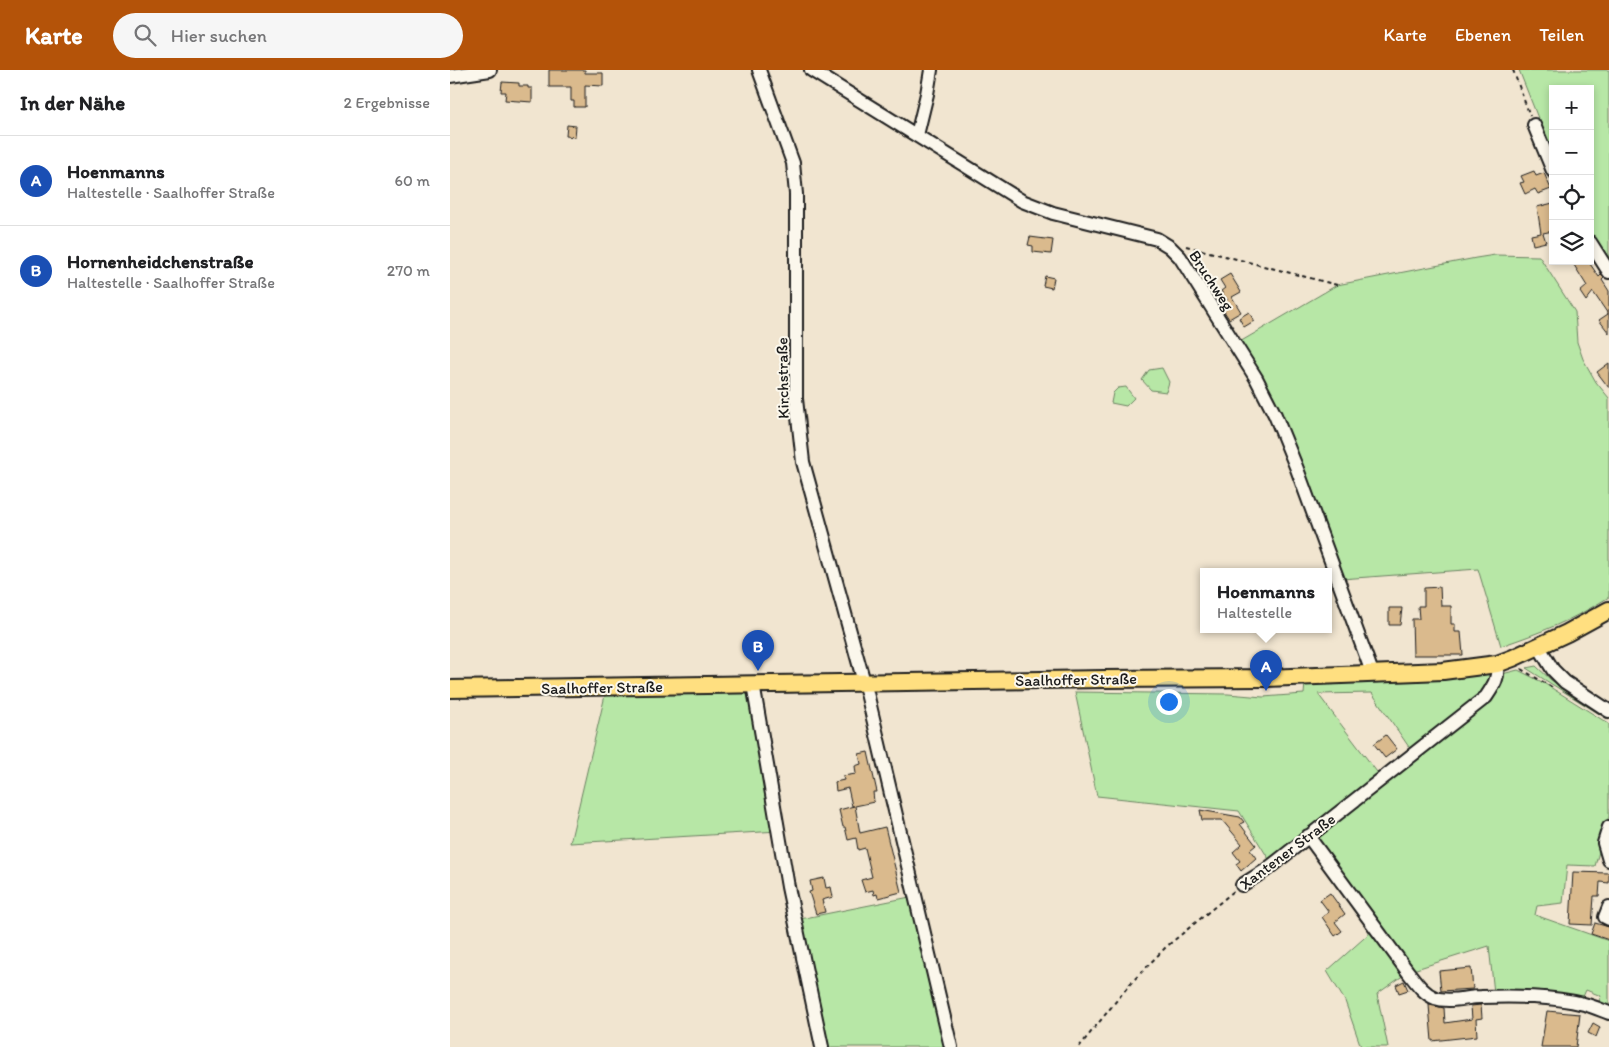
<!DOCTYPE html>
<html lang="de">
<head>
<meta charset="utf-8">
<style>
	:root { --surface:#fff; --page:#f6f6f6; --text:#202124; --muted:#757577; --line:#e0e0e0; --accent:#b45309 }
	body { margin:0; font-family:Itim,sans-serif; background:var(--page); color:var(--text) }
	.controls { position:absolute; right:15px; top:15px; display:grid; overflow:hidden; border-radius:0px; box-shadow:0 2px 8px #0003 }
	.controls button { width:45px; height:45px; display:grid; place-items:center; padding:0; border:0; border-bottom:1px solid var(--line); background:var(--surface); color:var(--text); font:25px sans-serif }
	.you { position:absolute; left:718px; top:631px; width:18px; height:18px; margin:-12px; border:4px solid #fff; border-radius:50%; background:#1a73e8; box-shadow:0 0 0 8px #1a73e833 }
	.badge { display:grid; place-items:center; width:32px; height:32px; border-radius:50%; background:var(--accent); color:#fff; font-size:16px; font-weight:700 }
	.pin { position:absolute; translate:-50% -41px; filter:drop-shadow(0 1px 2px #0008) }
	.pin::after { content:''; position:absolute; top:26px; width:18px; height:15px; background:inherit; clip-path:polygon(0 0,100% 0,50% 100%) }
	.popup { position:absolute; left:750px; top:498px; width:132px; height:65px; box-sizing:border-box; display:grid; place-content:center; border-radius:0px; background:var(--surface); filter:drop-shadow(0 1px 4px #0005); font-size:16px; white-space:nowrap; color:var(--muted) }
	.popup b { font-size:19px; color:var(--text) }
	.popup::after { content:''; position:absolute; left:50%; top:100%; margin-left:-10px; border:10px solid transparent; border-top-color:var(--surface) }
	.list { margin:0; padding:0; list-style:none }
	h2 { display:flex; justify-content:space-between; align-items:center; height:65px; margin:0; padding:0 20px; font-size:21px }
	h2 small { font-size:16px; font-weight:400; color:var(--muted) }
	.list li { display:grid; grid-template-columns:32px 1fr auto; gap:15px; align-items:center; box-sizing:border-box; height:90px; padding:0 20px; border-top:1px solid var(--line) }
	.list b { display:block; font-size:19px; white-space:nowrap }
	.list p { margin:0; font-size:16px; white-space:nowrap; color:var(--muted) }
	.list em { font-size:16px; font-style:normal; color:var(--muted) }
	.icon { flex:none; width:28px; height:28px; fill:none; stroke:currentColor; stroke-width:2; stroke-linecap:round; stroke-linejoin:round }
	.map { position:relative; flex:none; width:1159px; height:977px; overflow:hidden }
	header { display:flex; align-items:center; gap:30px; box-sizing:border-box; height:70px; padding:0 25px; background:var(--accent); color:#fff }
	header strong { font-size:24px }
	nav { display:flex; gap:28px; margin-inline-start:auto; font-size:18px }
	.search { width:350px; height:45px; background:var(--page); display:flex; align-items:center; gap:12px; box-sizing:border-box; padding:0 18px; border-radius:28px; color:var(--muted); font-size:19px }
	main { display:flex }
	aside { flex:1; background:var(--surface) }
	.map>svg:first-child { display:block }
	.green { fill:#b7e7a6; stroke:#6a8261 }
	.building { fill:#daba8d; stroke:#1c1c1c }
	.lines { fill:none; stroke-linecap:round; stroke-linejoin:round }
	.minor-casing { stroke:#1c1c1c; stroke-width:16 }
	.major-casing { stroke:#1c1c1c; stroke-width:20 }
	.path { stroke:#1c1c1c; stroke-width:2; stroke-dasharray:4 4; stroke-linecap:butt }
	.minor { stroke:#fbf7ec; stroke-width:12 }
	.major { stroke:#ffdf80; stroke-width:16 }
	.labels { text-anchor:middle; stroke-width:4; stroke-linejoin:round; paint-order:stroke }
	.street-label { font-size:16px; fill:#1c1c1c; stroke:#fbf7ec }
</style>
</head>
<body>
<header>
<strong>Karte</strong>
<div class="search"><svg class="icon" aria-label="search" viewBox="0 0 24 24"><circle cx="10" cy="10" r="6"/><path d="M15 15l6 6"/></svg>Hier suchen</div>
<nav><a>Karte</a><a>Ebenen</a><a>Teilen</a></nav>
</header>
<main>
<aside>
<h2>In der Nähe<small>2 Ergebnisse</small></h2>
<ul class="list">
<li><span class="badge" style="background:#1a4fb4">A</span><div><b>Hoenmanns</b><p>Haltestelle · Saalhoffer Straße</p></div><em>60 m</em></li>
<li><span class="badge" style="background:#1a4fb4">B</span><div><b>Hornenheidchenstraße</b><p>Haltestelle · Saalhoffer Straße</p></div><em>270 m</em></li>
</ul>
</aside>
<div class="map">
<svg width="1159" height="977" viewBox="0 0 1159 977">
	<rect width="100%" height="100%" fill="#f1e5d0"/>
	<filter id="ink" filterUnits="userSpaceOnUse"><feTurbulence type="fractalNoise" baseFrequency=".02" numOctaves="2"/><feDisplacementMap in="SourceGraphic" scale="10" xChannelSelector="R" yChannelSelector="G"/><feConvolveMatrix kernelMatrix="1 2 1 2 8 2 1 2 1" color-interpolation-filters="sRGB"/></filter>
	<g filter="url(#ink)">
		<!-- green -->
		<path class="green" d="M1069 0H1159V192L1140 163V19H1103V86Z
			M1045 185 1089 186 1125 242 1127 272 1133 289 1146 312 1159 328V527C1123 550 1092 562 1051 576L1028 499 891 509 788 273 887 215 1026 188Z
			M712 298 719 312 716 322 701 320 692 310 699 300Z
			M676 317 684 328 676 336 661 333 663 323 668 318Z
			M1086 596 1101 610 1159 647V650L1076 598Z
			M1068 600 1092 612 1159 654V746L1145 796 1117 795 1113 833 1087 836 1085 845 1159 871V939L1148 935 1151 926 1136 920 1132 929 1044 923 1039 876 963 900 866 769 965 687 1052 604Z
			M1042 601 1041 615 961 680 922 623 868 624 930 706 820 791 789 741 647 726 625 622 778 624 813 627 854 624 855 613Z
			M303 614 329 761 120 773 157 617Z
			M465 826 501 977H372L345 850Z
			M922 861 954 905 927 924 938 977H911L895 931 877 901Z"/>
		<!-- building -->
		<path class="building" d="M99 0H135V3H153V16L135 15V37H124V31H121V17H99Z
			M52 12 69 13V16H78V18H82V32L55 30 56 22H51Z
			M117 55 126 56 125 67 116 66Z
			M1084 101 1086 106 1094 103 1101 119 1088 124 1085 119 1075 124 1070 113 1074 112 1071 106Z
			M1103 133V161L1093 163 1096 172 1083 175 1081 165 1091 163 1087 137Z
			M580 167 603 170 601 184 583 182V176L578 175Z
			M1130 191H1138L1149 207 1151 205 1154 208 1152 210 1159 221V263L1149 250 1158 244 1143 222 1136 231 1130 222 1137 216 1124 195Z
			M780 204 791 222 782 227 791 242 779 249 770 235 778 229 777 230 771 221 775 218 770 210Z
			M595 206 604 208 602 218 593 216Z
			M799 242 804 251 794 257 789 248Z
			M1159 293V318L1147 302Z
			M990 517 991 536H1001V554H1005V562H1011L1013 585H963L962 549H969L968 536H974V518Z
			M939 538H952L950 555H939Z
			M936 665 947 679 935 688 924 674Z
			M418 682 427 722H423L424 732 405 736 410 763 435 757 451 822 428 828 427 824 424 825 423 820 415 822 411 810 422 807 415 778 408 780 406 768 398 770 395 757H393L389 740 404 736H402L398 718 386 721 385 712 394 710 393 706 406 704 405 696 411 694 409 684Z
			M750 740 790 747 794 752 790 754 806 775 800 780 806 788 791 801 786 794 790 791 783 782 792 774 772 750H752Z
			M1123 802 1159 803V813L1150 812 1149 826H1144L1142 855 1120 854Z
			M374 808 376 818 381 817 383 827 372 830 375 842 366 844 359 822 362 821 360 811Z
			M880 823 895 844 885 852 892 861 885 866 872 847 879 842 870 830Z
			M1145 853 1159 857V870L1141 864Z
			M1021 898 1023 919 991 921 989 901Z
			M954 911 958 920 949 923 946 915Z
			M979 935 994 938 995 953 1022 949 1021 936 1031 935 1032 948 1026 949 1027 966 982 971Z
			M1097 941 1130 944 1126 977H1091Z
			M1143 953 1150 957 1146 967 1138 963Z"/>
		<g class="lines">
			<!-- minor casing -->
			<g class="minor-casing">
				<path id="minor" d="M309 0 343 93 346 124V329L353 392 417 623 501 977
					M361 0 572 131 603 143 707 169 720 177 730 187 806 308 825 345 847 399 923 605
					M0 6 40 0
					M1084 55 1103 101
					M467 65 477 24 481 0
					M1140 172 1159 202
					M1089 577 1103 600 1115 612 1159 641
					M303 614 338 817 372 977
					M1159 757 1154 773 1159 790
					M858 766 958 902C966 912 973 923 985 928 999 933 1017 927 1031 927 1065 926 1101 926 1134 934 1142 936 1151 940 1159 943
					M792 815 816 800 1036 627C1044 615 1049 608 1047 594
					M1159 837 1155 847 1159 849"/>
			</g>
			<!-- major casing -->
			<g class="major-casing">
				<path id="major" d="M0 619 654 609 816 608 993 601 1047 594 1063 588 1117 563 1159 540"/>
			</g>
			<!-- path -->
			<path class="path" d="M1063 0 1080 46
				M736 176 887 215
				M1071 599 1105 619
				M629 977 680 914 716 877 784 821"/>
			<!-- minor -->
			<use href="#minor" class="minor"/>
			<!-- major -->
			<use href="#major" class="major"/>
		</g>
	</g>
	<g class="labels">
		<!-- street labels -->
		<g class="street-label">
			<text transform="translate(762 210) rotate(57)" y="6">Bruchweg</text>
			<text transform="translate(332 308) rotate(-91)" y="6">Kirchstraße</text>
			<text transform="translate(626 609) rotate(-1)" y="6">Saalhoffer Straße</text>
			<text transform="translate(152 617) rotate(-1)" y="6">Saalhoffer Straße</text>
			<text transform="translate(837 781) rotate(-37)" y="6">Xantener Straße</text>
		</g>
	</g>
</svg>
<div class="controls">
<button>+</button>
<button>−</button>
<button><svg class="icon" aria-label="locate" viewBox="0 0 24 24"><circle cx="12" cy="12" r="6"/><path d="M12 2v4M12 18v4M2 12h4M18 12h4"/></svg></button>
<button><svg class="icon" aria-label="layers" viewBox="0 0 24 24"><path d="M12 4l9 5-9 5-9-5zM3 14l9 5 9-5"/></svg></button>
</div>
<div class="you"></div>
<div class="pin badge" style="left:816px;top:621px;background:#1a4fb4">A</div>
<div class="popup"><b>Hoenmanns</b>Haltestelle</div>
<div class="pin badge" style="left:308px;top:601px;background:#1a4fb4">B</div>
</div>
</main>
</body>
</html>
